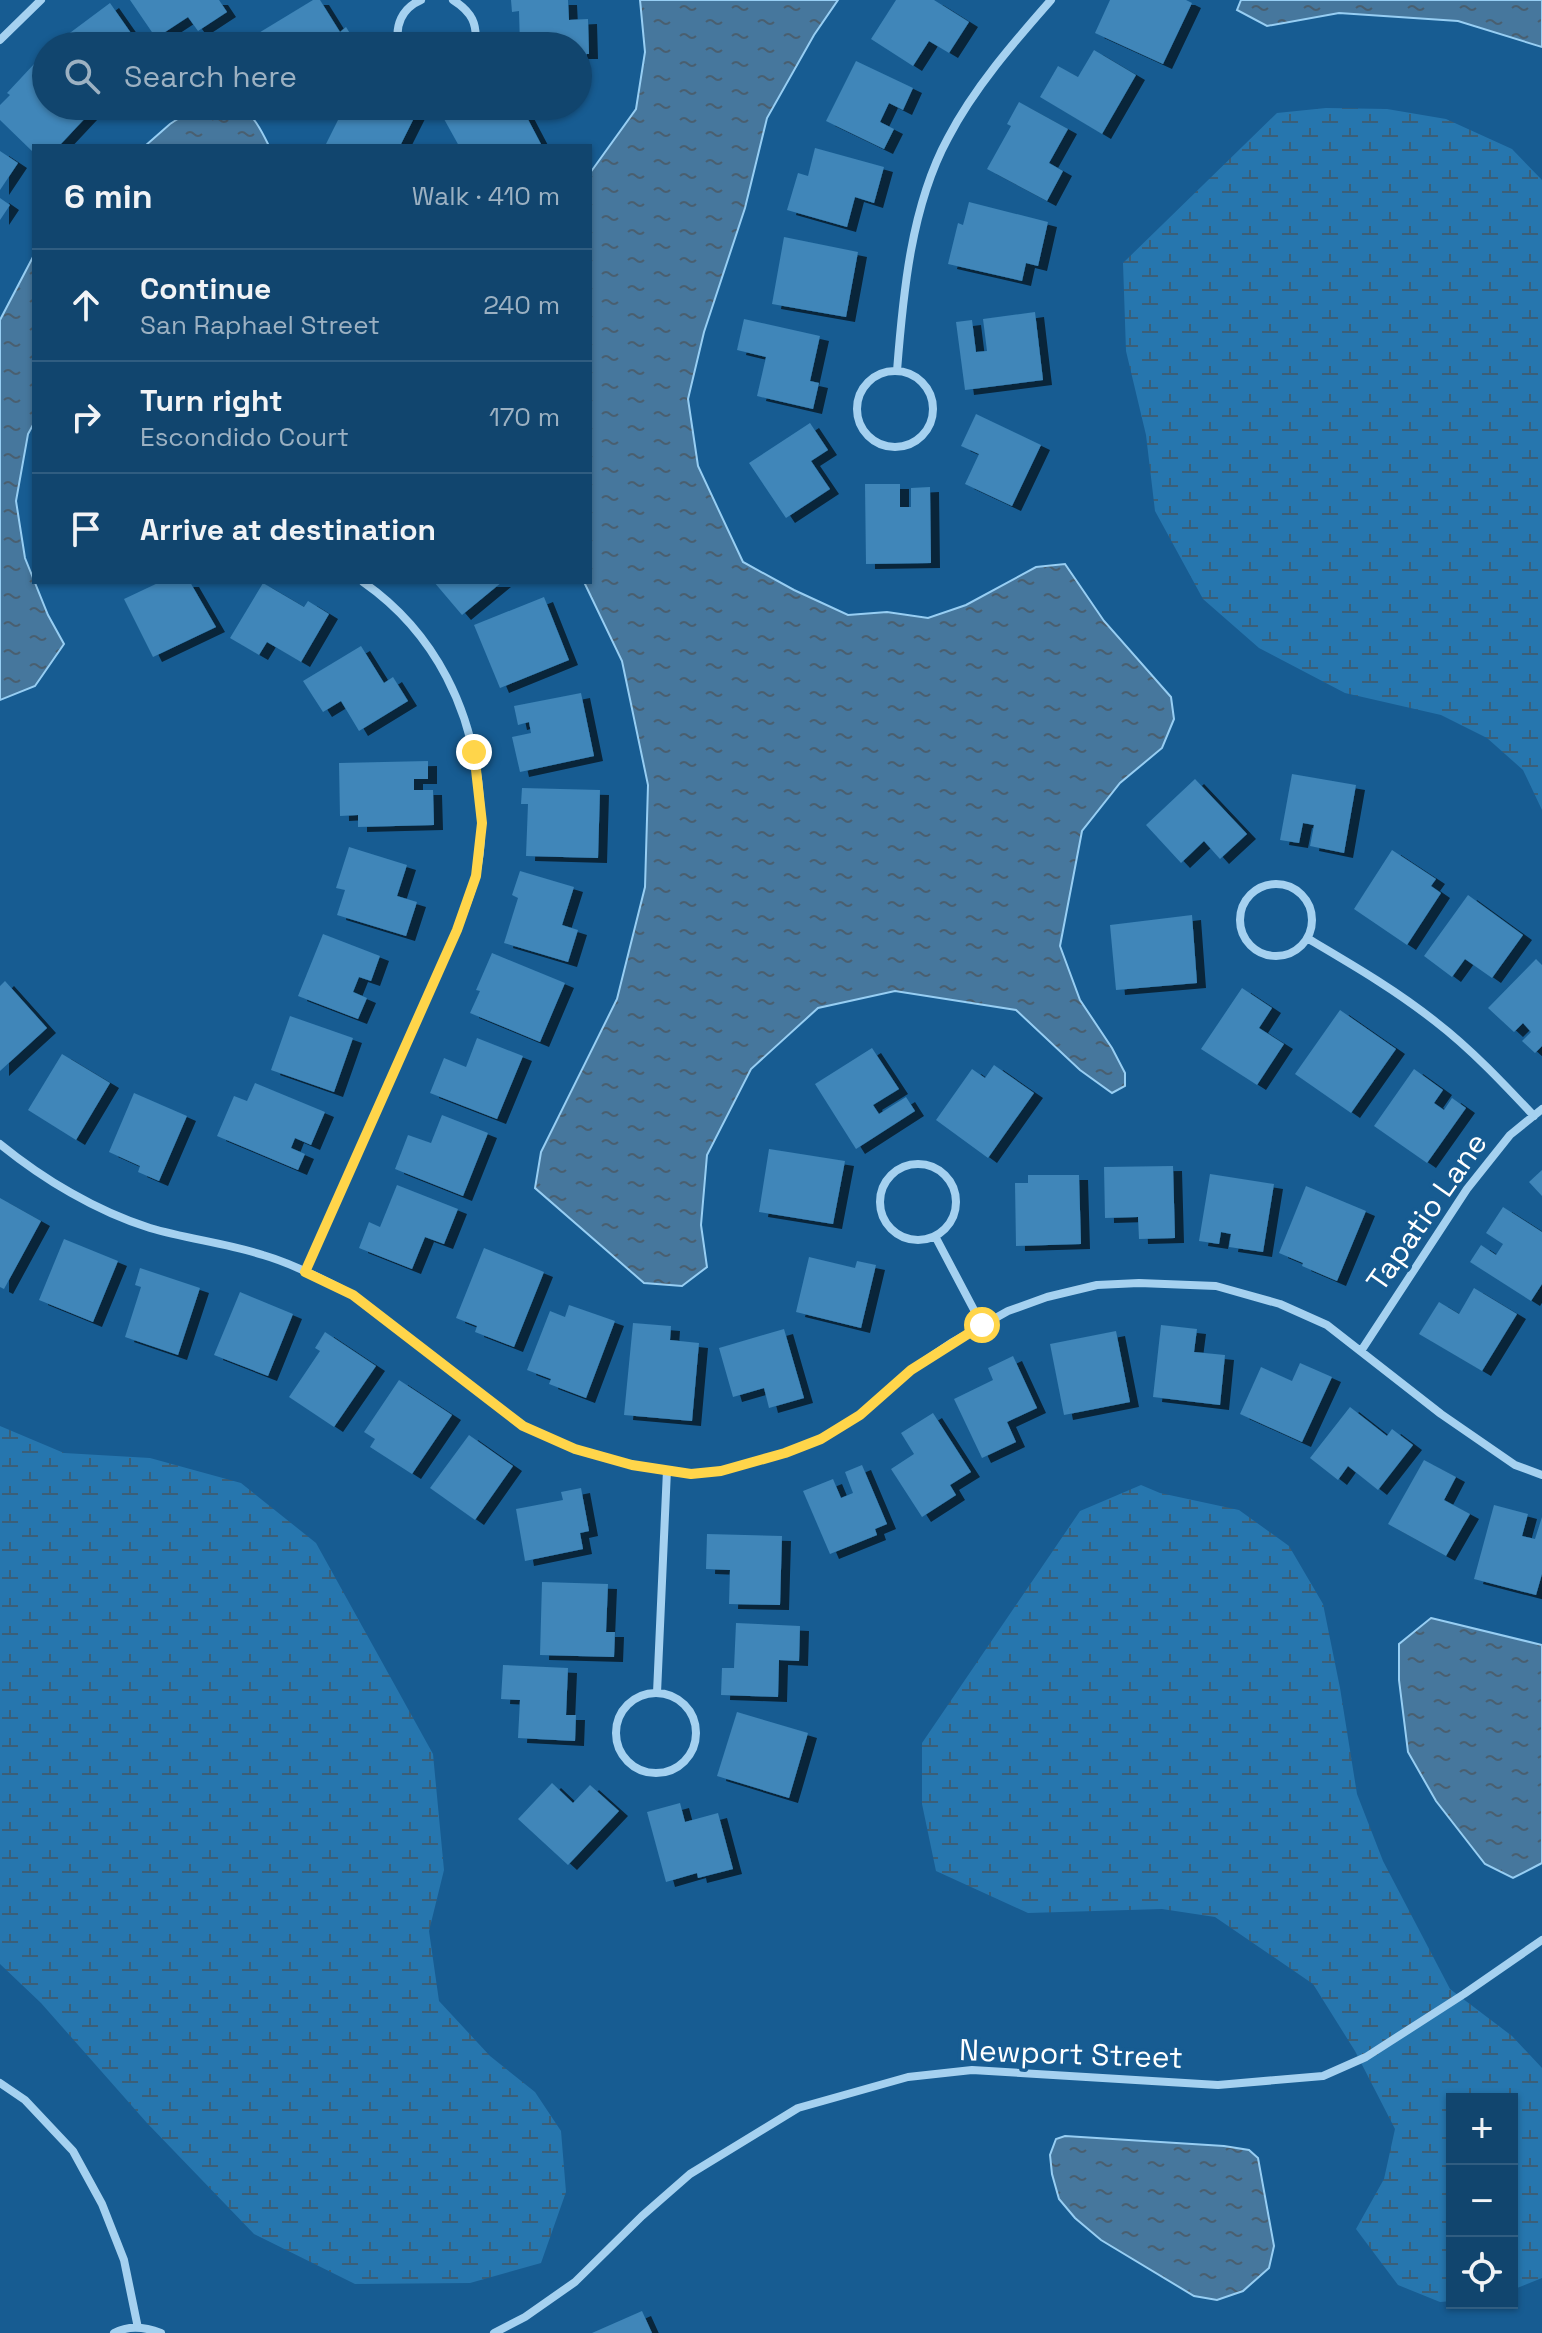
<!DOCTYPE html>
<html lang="en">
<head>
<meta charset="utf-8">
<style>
	:root { --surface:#11456e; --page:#1e4f76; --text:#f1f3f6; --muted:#9cb1c2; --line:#305d81 }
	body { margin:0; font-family:"Space Grotesk",sans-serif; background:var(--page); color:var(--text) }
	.controls { position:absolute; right:24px; bottom:24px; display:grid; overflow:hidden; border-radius:0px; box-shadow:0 2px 6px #0004 }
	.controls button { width:72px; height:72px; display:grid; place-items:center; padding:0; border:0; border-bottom:2px solid var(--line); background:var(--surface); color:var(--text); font:40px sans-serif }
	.stop { position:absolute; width:24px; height:24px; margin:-18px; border:6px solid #ffd54a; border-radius:50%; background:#fff }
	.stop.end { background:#ffd54a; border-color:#fff; box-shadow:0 2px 8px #0008 }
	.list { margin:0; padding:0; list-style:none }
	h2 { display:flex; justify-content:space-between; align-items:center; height:104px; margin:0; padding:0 32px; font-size:34px }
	h2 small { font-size:26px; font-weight:400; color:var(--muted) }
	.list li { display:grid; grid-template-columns:52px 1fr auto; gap:24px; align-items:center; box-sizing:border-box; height:112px; padding:0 32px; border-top:2px solid var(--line) }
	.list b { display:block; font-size:30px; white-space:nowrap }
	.list p { margin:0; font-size:26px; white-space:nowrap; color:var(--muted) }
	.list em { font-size:26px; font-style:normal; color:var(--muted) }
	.icon { flex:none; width:44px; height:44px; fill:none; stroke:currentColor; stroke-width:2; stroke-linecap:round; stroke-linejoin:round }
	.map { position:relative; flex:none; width:1542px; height:2333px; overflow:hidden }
	.search { position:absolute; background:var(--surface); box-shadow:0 2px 6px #0004; left:32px; top:32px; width:560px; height:88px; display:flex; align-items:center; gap:20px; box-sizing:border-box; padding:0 28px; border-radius:44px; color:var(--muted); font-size:30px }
	.panel { position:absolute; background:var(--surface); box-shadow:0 2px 6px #0004; left:32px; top:144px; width:560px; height:440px; border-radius:0px }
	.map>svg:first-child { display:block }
	.wetland { fill:url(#wetland-marsh) }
	.water { fill:url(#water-ripples); stroke:#97cef3; stroke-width:2 }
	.building { fill:#3f86b9; filter:url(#shadow) }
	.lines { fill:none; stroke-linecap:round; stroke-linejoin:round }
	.street { stroke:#a5d1f0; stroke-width:8 }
	.route { stroke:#ffd54a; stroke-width:10 }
	.labels { text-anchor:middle; stroke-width:7; stroke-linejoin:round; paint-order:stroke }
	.street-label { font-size:30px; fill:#fff; stroke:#175c92 }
</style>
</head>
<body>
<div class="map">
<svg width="1542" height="2333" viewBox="0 0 1542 2333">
	<defs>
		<pattern id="wetland-marsh" width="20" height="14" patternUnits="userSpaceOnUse" patternTransform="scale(2)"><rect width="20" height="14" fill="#2676ae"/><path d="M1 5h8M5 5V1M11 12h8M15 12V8" fill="none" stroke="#3b5f78"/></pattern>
		<pattern id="water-ripples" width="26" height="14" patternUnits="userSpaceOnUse" patternTransform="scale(2)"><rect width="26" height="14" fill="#46779d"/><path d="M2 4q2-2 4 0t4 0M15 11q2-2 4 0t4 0" fill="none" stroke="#495f70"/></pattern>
		<filter id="shadow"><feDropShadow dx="9" dy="5" stdDeviation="0" flood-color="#0009"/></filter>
	</defs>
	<rect width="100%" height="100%" fill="#175c92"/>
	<!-- wetland -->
	<path class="wetland" d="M1326 108 1387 109 1446 119 1512 149 1542 180V810L1523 770 1487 738 1441 715 1345 693 1259 648 1203 599 1155 511 1146 435 1126 351 1123 263 1277 113Z
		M0 1426 64 1453 150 1458 241 1483 316 1543 433 1754 444 1870 429 1931 439 2001 490 2056 535 2092 561 2131 566 2192 541 2263 470 2283 355 2284 254 2234 147 2123 41 2003 0 1964Z
		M1141 1485 1160 1493 1239 1510 1289 1546 1323 1604 1340 1688 1357 1794 1383 1861 1450 1989 1512 2036 1542 2068V2278L1512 2290V2099H1452V2301L1440 2302 1398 2285 1356 2229 1384 2179 1395 2129 1355 2051 1313 1984 1215 1917 1162 1909 1028 1913 936 1871 922 1804V1743L1080 1511Z"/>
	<!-- water -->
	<path class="water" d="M640 0H838L814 35 767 118 745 208 704 332 688 399 698 466 743 562 794 590 848 615 887 612 928 618 966 605 1036 567 1065 564 1104 621 1171 697 1174 719 1162 748 1120 783 1082 831 1060 946 1080 1000 1112 1048 1125 1073V1086L1112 1093 1080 1070 1016 1010 895 991 818 1008 751 1069 707 1155 701 1225 707 1267 682 1286 644 1283 535 1188 541 1152 617 999 645 887 648 785 622 661 584 582H590V173L636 109 645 52Z
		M1241 0H1542V47L1458 21 1339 13 1267 26 1237 10Z
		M198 106C243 106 248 103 269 146H145L170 124Z
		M34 255V423L28 434 16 501 25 558 48 615 64 644 35 686 0 700V320Z
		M1431 1618 1542 1645V1863L1513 1878 1485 1864 1436 1801 1408 1752 1399 1680V1644Z
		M1065 2136 1224 2146 1249 2150 1258 2158 1274 2246 1269 2268 1243 2291 1217 2300 1194 2296 1101 2240 1075 2218 1059 2199 1052 2174 1050 2155 1056 2139Z"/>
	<!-- building -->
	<path class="building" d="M130 0H219L227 12 198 31 188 17 156 38Z
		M313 0H320L340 32 346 27 358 46H265L257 34Z
		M511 0H568L569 20 588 19 589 54H578V46H520L519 11 512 12Z
		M896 0H934L969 22 949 53 929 41 913 66 871 39Z
		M1110 0H1186L1192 3 1163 64 1095 33Z
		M110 3 140 46H62L59 41Z
		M1094 50 1136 75 1102 134 1040 97 1058 66 1078 77Z
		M856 61 913 88 903 110 889 103 880 122 894 129 884 149 826 121Z
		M35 63 46 74V106H80L89 114 59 146H34V153L0 120V105L10 95 7 93Z
		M1019 102 1068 129 1049 163 1063 171 1047 201 987 169 1011 126 1007 124Z
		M345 106H399L416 114 400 146H325Z
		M485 106H521L542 146H459L444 119 467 107 471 113Z
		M815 148 884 167 874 203 855 197 847 227 787 210 798 173 808 176Z
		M0 151 18 163 0 190Z
		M0 198 10 205 0 220Z
		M969 202 1048 222 1038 266 1026 263 1022 281 948 264 958 223 963 225Z
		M784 237 858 252 846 317 772 304Z
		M1035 312 1043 380 965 390 956 322 972 320 976 352 987 351 983 319Z
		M744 319 820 336 810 381 819 383 813 409 757 396 766 357 737 350Z
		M976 414 1041 445 1012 506 965 484 979 454 961 446Z
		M810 423 828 450 811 461 830 489 786 518 749 463Z
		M865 484H900V507H911V488L930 487 931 563 866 564Z
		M160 582H190L216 627 153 657 124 599Z
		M434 582H502L462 615Z
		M263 583 304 607 308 601 329 614 301 662 267 642 259 655 230 638Z
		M544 597 569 660 500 688 474 625Z
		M361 646 384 683 393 677 408 701 359 731 341 701 323 712 303 681Z
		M581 693 594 756 520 772 512 737 531 733 529 722 518 725 514 706Z
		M428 761V779H414V790H433L434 825 358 827V815L340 816 339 763Z
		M1292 774 1356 785 1344 853 1310 846 1314 825 1303 823 1299 843 1280 840Z
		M1195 779 1247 834 1220 859 1204 841 1181 863 1146 825Z
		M522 788 600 790 598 858 526 856 528 804H521Z
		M349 847 407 865 397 896 417 902 406 936 337 915 345 890 336 888Z
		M1392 850 1436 879 1431 886 1441 893 1407 945 1354 909Z
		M520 871 574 887 562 925 578 930 568 962 504 943 518 898 512 895Z
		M1468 895 1523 935 1492 978 1465 959 1452 977 1424 956Z
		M1192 915 1197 983 1116 990 1110 925Z
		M323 934 380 956 371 981 359 977 353 992 367 998 358 1019 298 996Z
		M492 953 565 983 540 1042 470 1013 480 991 476 990Z
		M1536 959 1542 965V1046L1535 1053 1522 1041 1531 1032 1523 1023 1514 1032 1488 1008Z
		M5 981 47 1028 0 1071V986Z
		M1242 988 1272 1008 1259 1028 1284 1044 1257 1085 1201 1049Z
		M1340 1010 1396 1049 1351 1113 1295 1074Z
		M290 1016 353 1038 334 1092 271 1070Z
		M477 1038 523 1056 497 1119 430 1093 444 1058 466 1067Z
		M872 1048 899 1089 873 1105 879 1114 906 1097 915 1111 856 1149 815 1084Z
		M62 1054 110 1083 76 1140 28 1110Z
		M994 1065 1034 1093 988 1158 936 1120 972 1069 985 1078Z
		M1414 1069 1443 1090 1434 1103 1444 1110 1452 1098 1466 1108 1427 1163 1374 1126Z
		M255 1083 325 1112 311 1145 295 1138 291 1148 305 1154 298 1170 217 1136 234 1096 247 1101Z
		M134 1093 187 1116 159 1181 138 1172 140 1166 109 1152Z
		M442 1115 488 1133 463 1196 395 1169 408 1135 431 1143Z
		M769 1149 845 1161 833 1224 759 1212Z
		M1173 1166 1175 1238 1139 1239 1138 1217 1105 1218 1104 1167Z
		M1542 1170V1196L1529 1182Z
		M1210 1174 1274 1184 1263 1252 1229 1247 1231 1234 1221 1232 1219 1244 1199 1241Z
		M1028 1175H1079L1081 1244 1016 1246 1015 1183H1028Z
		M397 1185 458 1209 444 1244 425 1237 412 1269 359 1248 369 1222 380 1227Z
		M1306 1186 1366 1211 1337 1281 1302 1266 1303 1263 1279 1253Z
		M0 1198 41 1221 4 1289 0 1287Z
		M1503 1207 1542 1232V1284L1531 1301 1470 1262 1481 1245 1496 1255 1503 1244 1486 1233Z
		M64 1239 118 1261 93 1322 39 1300Z
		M484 1248 544 1272 514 1347 475 1332 477 1326 456 1318Z
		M809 1257 855 1268 857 1261 876 1265 861 1328 796 1312Z
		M140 1268 200 1288 178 1355 125 1337 141 1287 135 1285Z
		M1474 1288 1517 1314 1482 1371 1419 1334 1439 1302 1459 1314Z
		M240 1292 293 1314 268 1376 214 1355Z
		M569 1305 615 1321 586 1398 549 1384 551 1379 527 1370 550 1311 565 1317Z
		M633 1323 671 1326 670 1340 699 1343 692 1421 624 1415Z
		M1161 1325 1197 1329 1194 1352 1225 1355 1220 1405 1153 1397Z
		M784 1329 804 1398 769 1408 764 1388 733 1397 719 1348Z
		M1116 1331 1130 1402 1064 1415 1050 1344Z
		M325 1332 376 1366 334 1427 289 1397 320 1351 315 1348Z
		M1013 1356 1037 1408 1007 1422 1016 1442 982 1458 954 1399 993 1380 988 1368Z
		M1300 1363 1332 1377 1302 1442 1240 1414 1261 1367 1292 1381Z
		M399 1380 452 1415 412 1474 370 1447 375 1439 364 1432Z
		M1350 1407 1387 1436 1392 1429 1413 1445 1378 1490 1348 1466 1338 1480 1310 1458Z
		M933 1413 971 1472 950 1485 956 1495 922 1517 891 1469 914 1454 901 1433Z
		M469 1435 513 1466 475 1520 430 1488Z
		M1424 1460 1456 1477 1444 1500 1470 1514 1446 1556 1388 1524Z
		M862 1465 887 1524 875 1529 877 1535 830 1554 803 1491 833 1479 841 1498 853 1493 845 1472Z
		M581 1488 589 1531 580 1533 583 1549 525 1561 516 1509 563 1500 561 1492Z
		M1494 1505 1528 1514 1522 1536 1535 1539 1542 1517V1574L1536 1595 1474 1579Z
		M707 1534 782 1536 780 1605 729 1604 730 1570 706 1569Z
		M542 1582 608 1584 606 1632H615L614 1657 540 1655Z
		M736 1623 800 1626 799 1661 779 1660 778 1697 721 1695 722 1668H734Z
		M503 1665 568 1668 566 1715H576L575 1741 518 1738 520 1700 501 1699Z
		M737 1712 808 1733 789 1798 717 1776Z
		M552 1783 573 1803 590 1785 619 1811 568 1865 518 1819Z
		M680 1803 685 1822 718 1813 733 1869 698 1878 697 1873 666 1882 647 1812Z
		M642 2311 652 2333H592Z"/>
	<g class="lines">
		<!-- street -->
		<path class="street" d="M453 0C472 12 478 24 475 46
			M0 40 41 0
			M399 46C394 26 402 8 421 0
			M897 371C903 294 911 206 948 138 974 88 1014 42 1051 0
			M857 409a38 38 0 1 1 76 0a38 38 0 1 1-76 0Z
			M1240 920a36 36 0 1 1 72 0a36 36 0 1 1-72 0Z
			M1307 938C1351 964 1396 990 1436 1022 1471 1049 1503 1083 1534 1116
			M0 1144C43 1179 96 1211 150 1228 187 1239 226 1243 263 1255 294 1264 325 1280 353 1295L523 1426 575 1449 632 1465 691 1474 721 1471 785 1453 821 1439 860 1415 911 1370 951 1343 1008 1311 1047 1297 1097 1285 1139 1283 1216 1286 1280 1304 1327 1325 1441 1414 1515 1465 1542 1475
			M880 1202a38 38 0 1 1 76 0a38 38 0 1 1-76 0Z
			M935 1236 982 1325
			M305 1272 457 930C463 913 471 896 475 878 482 854 482 825 480 800 474 712 436 633 363 582
			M1361 1351 1467 1189 1510 1135 1542 1109
			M616 1733a40 40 0 1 1 80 0a40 40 0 1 1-80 0Z
			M657 1693 667 1470
			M0 2083 25 2100 73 2151 102 2204 124 2260 138 2328
			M114 2333C129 2325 145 2327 161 2333
			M494 2333 525 2317 575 2282 642 2216 690 2174 798 2108 908 2077 972 2070 1218 2085 1323 2076 1366 2057 1464 1994 1542 1940"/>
	</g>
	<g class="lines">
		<!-- route -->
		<path class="route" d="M474 752 482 823 476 876 457 930 305 1272 353 1295 523 1426 575 1449 632 1465 691 1474 721 1471 785 1453 821 1439 860 1415 911 1370 982 1325"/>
	</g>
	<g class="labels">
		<!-- street labels -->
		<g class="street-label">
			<text transform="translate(1427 1212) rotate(-55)" y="10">Tapatio Lane</text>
			<text transform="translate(1071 2054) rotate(2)" y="10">Newport Street</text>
		</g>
	</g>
</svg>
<div class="controls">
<button>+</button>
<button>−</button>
<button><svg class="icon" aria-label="locate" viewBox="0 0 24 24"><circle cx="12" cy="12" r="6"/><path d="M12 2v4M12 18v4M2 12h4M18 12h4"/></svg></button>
</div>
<div class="stop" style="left:982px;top:1325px"></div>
<div class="stop end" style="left:474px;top:752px"></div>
<div class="search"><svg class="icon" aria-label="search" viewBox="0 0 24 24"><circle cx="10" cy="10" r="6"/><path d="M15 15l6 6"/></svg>Search here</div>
<section class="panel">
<h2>6 min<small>Walk · 410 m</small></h2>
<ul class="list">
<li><svg class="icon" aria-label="ahead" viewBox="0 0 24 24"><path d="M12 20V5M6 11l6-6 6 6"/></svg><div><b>Continue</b><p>San Raphael Street</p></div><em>240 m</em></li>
<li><svg class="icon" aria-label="right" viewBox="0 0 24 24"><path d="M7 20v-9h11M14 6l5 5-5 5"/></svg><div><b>Turn right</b><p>Escondido Court</p></div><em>170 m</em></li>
<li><svg class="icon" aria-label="arrive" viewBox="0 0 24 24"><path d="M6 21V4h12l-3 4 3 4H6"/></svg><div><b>Arrive at destination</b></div></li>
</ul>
</section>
</div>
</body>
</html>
